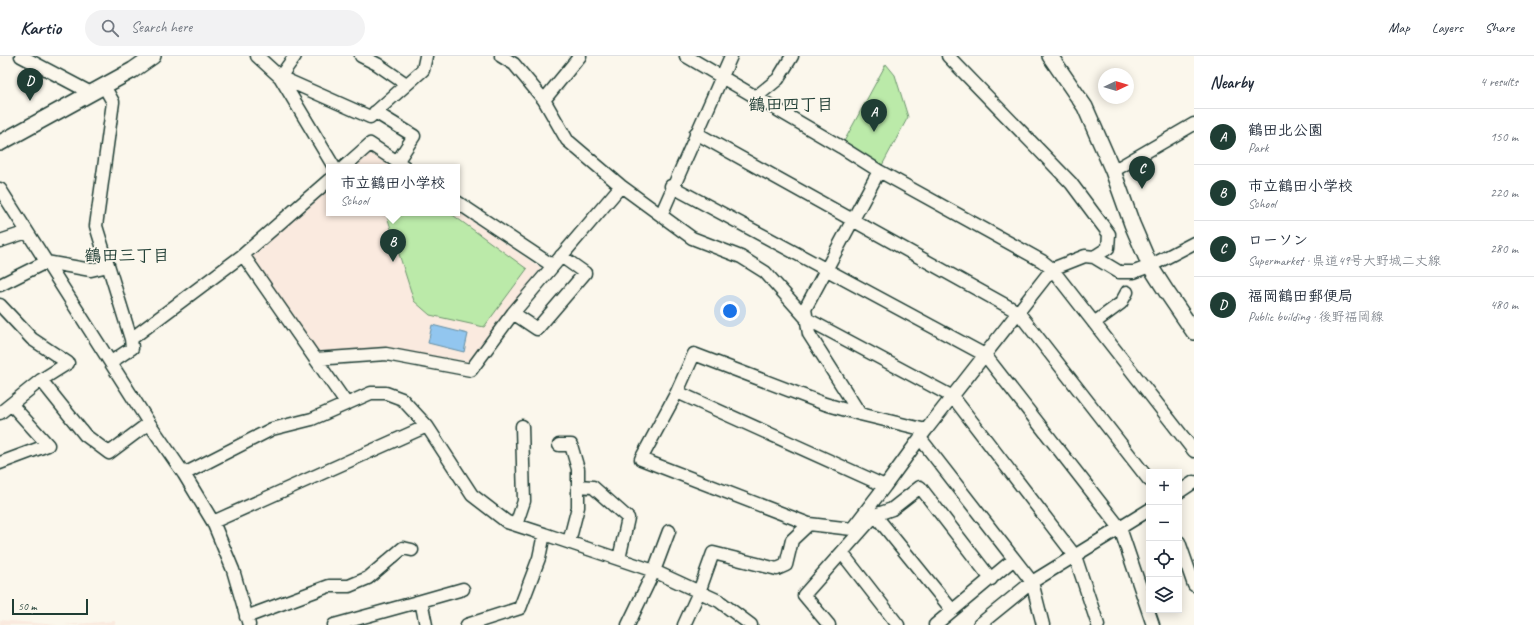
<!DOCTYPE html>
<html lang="en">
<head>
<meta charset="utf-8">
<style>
	:root { --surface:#fff; --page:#f2f2f3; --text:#1f2937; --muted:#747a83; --line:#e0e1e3; --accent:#1f3d34 }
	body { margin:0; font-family:Caveat,"Klee One",sans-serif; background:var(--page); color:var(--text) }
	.controls { position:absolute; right:12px; bottom:12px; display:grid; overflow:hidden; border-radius:0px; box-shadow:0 2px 10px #0003 }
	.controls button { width:36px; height:36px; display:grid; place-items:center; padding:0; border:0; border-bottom:1px solid var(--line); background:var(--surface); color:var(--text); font:20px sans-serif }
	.compass { position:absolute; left:1098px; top:12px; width:36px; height:36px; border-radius:50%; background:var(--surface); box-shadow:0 2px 10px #0003; rotate:86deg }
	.scale { position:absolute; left:12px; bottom:10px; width:76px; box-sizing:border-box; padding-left:4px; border:2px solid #1f3d34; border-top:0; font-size:11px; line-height:14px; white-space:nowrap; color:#1f3d34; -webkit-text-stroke:3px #fbf7ec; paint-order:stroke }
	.you { position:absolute; left:730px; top:255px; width:14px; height:14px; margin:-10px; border:3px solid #fff; border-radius:50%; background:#1a73e8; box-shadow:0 0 0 6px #1a73e833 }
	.badge { display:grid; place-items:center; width:26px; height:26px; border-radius:50%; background:var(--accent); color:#fff; font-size:13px; font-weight:700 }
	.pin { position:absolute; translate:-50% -33px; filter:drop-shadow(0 1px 2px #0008) }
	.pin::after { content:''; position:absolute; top:21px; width:14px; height:12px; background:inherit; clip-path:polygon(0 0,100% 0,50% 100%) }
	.popup { position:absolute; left:326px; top:108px; width:134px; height:52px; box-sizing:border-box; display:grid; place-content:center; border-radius:0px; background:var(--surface); filter:drop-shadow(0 1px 3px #0005); font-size:13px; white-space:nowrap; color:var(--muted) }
	.popup b { font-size:15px; color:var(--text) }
	.popup::after { content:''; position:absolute; left:50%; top:100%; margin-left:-8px; border:8px solid transparent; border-top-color:var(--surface) }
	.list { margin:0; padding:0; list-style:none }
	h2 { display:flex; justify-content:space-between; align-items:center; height:52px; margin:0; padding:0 16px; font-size:17px }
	h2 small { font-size:13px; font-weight:400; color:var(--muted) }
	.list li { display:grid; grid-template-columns:26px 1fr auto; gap:12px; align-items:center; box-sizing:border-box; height:56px; padding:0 16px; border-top:1px solid var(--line) }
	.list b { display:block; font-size:15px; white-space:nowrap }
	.list p { margin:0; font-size:13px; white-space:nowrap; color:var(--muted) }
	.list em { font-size:13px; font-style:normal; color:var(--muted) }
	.icon { flex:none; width:22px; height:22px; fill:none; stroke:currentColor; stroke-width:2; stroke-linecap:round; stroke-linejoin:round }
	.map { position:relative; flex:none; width:1194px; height:569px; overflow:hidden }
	header { display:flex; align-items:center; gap:24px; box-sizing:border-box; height:56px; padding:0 20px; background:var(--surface); border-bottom:1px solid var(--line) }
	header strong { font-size:19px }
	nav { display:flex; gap:22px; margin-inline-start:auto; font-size:14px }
	.search { width:280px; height:36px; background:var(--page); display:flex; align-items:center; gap:10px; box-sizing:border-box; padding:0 14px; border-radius:22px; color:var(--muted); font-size:15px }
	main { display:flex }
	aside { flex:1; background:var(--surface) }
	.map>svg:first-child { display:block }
	.built { fill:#faeadf }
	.green { fill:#bbeaa9; stroke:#6d946e }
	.water { fill:#92c6ef; stroke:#648fa4 }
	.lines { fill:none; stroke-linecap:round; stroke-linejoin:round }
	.minor-casing { stroke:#1f3d34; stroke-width:15 }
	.major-casing { stroke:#1f3d34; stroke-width:18 }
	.minor { stroke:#fbf7ec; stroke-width:12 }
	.major { stroke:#fbf7ec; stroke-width:15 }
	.labels { text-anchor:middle; stroke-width:3.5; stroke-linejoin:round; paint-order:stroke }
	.neighbourhood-label { font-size:17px; font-weight:bold; fill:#1f3d34; stroke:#fbf7ec }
</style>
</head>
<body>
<header>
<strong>Kartio</strong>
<div class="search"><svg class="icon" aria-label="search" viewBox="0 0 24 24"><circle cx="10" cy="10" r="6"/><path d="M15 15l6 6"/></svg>Search here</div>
<nav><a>Map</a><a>Layers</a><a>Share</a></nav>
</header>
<main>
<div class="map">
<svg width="1194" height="569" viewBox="0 0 1194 569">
	<rect width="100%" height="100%" fill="#fbf7ec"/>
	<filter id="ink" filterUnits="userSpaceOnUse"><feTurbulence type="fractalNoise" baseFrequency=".025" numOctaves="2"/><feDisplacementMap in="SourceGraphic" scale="8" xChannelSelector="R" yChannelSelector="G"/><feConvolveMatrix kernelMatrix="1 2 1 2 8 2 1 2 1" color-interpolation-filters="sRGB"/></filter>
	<g filter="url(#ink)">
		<!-- built -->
		<path class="built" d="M369 96 391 111H351Z
			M329 131V157H457V155L541 212 468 305 389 293 319 296 250 199Z
			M0 564 58 569H0Z
			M115 565V569H63Z"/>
		<!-- green -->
		<path class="green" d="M886 8 895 19 908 61 879 115 841 91Z
			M386 157H450L527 213 484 271 430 259 414 245Z"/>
		<!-- water -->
		<path class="water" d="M432 269 468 278 464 296 428 287Z"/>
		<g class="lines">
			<!-- minor casing -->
			<g class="minor-casing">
				<path id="minor" d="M21 0 91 37
					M257 0 280 21 334 111
					M295 0 280 21 370 61 423 14 426 0
					M361 0 377 8 406 28
					M501 0 514 8 544 44 567 84 621 130 692 182 741 201 765 216 807 263 953 341 1075 500 1098 569
					M686 0 841 91 879 115 805 253 809 278 860 358 926 374 920 382 1032 526 1043 569
					M948 0 1071 127 1109 178 1108 192 1094 201
					M104 30 113 46 96 170 131 283
					M756 41 778 23 792 0
					M544 44 580 0
					M375 56 414 80 397 106
					M696 77 1018 256 1149 424
					M344 111 370 88 405 111
					M879 115 1042 205 1052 213 1194 395
					M1113 115 1194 68
					M671 130 985 299 1120 472 1153 569
					M0 133 149 367 184 418 213 466 233 514 249 569
					M457 146 553 210 621 130
					M661 159 731 0
					M0 185 27 176
					M243 199 346 347
					M0 229 46 206 91 214 108 210
					M0 249 32 283 68 307 41 324 0 357
					M513 257 537 273 585 217 561 200
					M1094 267 1121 247 1127 236
					M315 303 386 298 471 314 513 257 553 210
					M111 306 132 292 131 283 243 199 329 124
					M41 324 85 379 109 397 149 367
					M677 336 641 403 809 468
					M860 358 825 348 694 298 677 336 885 430
					M926 374 1052 213 1085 200 1094 201 1119 216H1134L1150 210 1194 187
					M559 389H571L578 413V451L569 486
					M0 407 48 389 11 348
					M184 418 272 373 312 363 371 337H386L402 343 427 370
					M578 430 593 431 628 462 619 503
					M1179 436 1194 426
					M213 466 427 370 472 439 507 466 544 478
					M516 469 524 445 522 370
					M1179 486 1194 529
					M842 497 898 569
					M421 545 463 533
					M952 554 875 459 892 453 920 431 991 523
					M246 561 329 530H349L368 522 403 492 412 494
					M334 569 421 545 426 569
					M467 569 520 552 539 502 544 478 654 515 719 545 751 569
					M628 569 654 515 669 475
					M684 569 699 536 713 497 777 513 786 509 792 484 809 468 852 473 885 430 920 382
					M829 569 804 539 875 459 870 456
					M935 569 1014 503
					M979 569 1032 526 1149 454"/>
			</g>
			<!-- major casing -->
			<g class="major-casing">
				<path id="major" d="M1050 0 1085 51 1113 115 1132 168 1150 210 1166 235 1194 276
					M0 87 133 14 153 0"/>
			</g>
			<!-- minor -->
			<use href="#minor" class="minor"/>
			<!-- major -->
			<use href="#major" class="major"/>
		</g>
	</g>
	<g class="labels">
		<!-- neighbourhood labels -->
		<g class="neighbourhood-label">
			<text x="791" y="54">鶴田四丁目</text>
			<text x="127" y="205">鶴田三丁目</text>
		</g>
	</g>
</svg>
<div class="controls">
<button>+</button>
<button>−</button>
<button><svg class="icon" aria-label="locate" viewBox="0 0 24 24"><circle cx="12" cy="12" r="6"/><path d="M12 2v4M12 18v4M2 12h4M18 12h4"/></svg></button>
<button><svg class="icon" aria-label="layers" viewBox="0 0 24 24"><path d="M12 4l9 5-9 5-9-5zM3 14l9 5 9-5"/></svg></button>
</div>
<svg class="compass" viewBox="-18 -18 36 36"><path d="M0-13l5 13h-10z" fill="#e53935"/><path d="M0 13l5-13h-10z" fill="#747a83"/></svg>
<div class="scale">50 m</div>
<div class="you"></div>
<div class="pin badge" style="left:874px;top:76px">A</div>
<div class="pin badge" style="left:393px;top:206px">B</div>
<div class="popup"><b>市立鶴田小学校</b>School</div>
<div class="pin badge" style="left:1142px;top:133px">C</div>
<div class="pin badge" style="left:30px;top:45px">D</div>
</div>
<aside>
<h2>Nearby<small>4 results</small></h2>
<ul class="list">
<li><span class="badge">A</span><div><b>鶴田北公園</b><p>Park</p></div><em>150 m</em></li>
<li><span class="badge">B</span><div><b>市立鶴田小学校</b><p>School</p></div><em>220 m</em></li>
<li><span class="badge">C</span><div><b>ローソン</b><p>Supermarket · 県道49号大野城二丈線</p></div><em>280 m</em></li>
<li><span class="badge">D</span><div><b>福岡鶴田郵便局</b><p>Public building · 後野福岡線</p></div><em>480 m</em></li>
</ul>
</aside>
</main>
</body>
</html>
